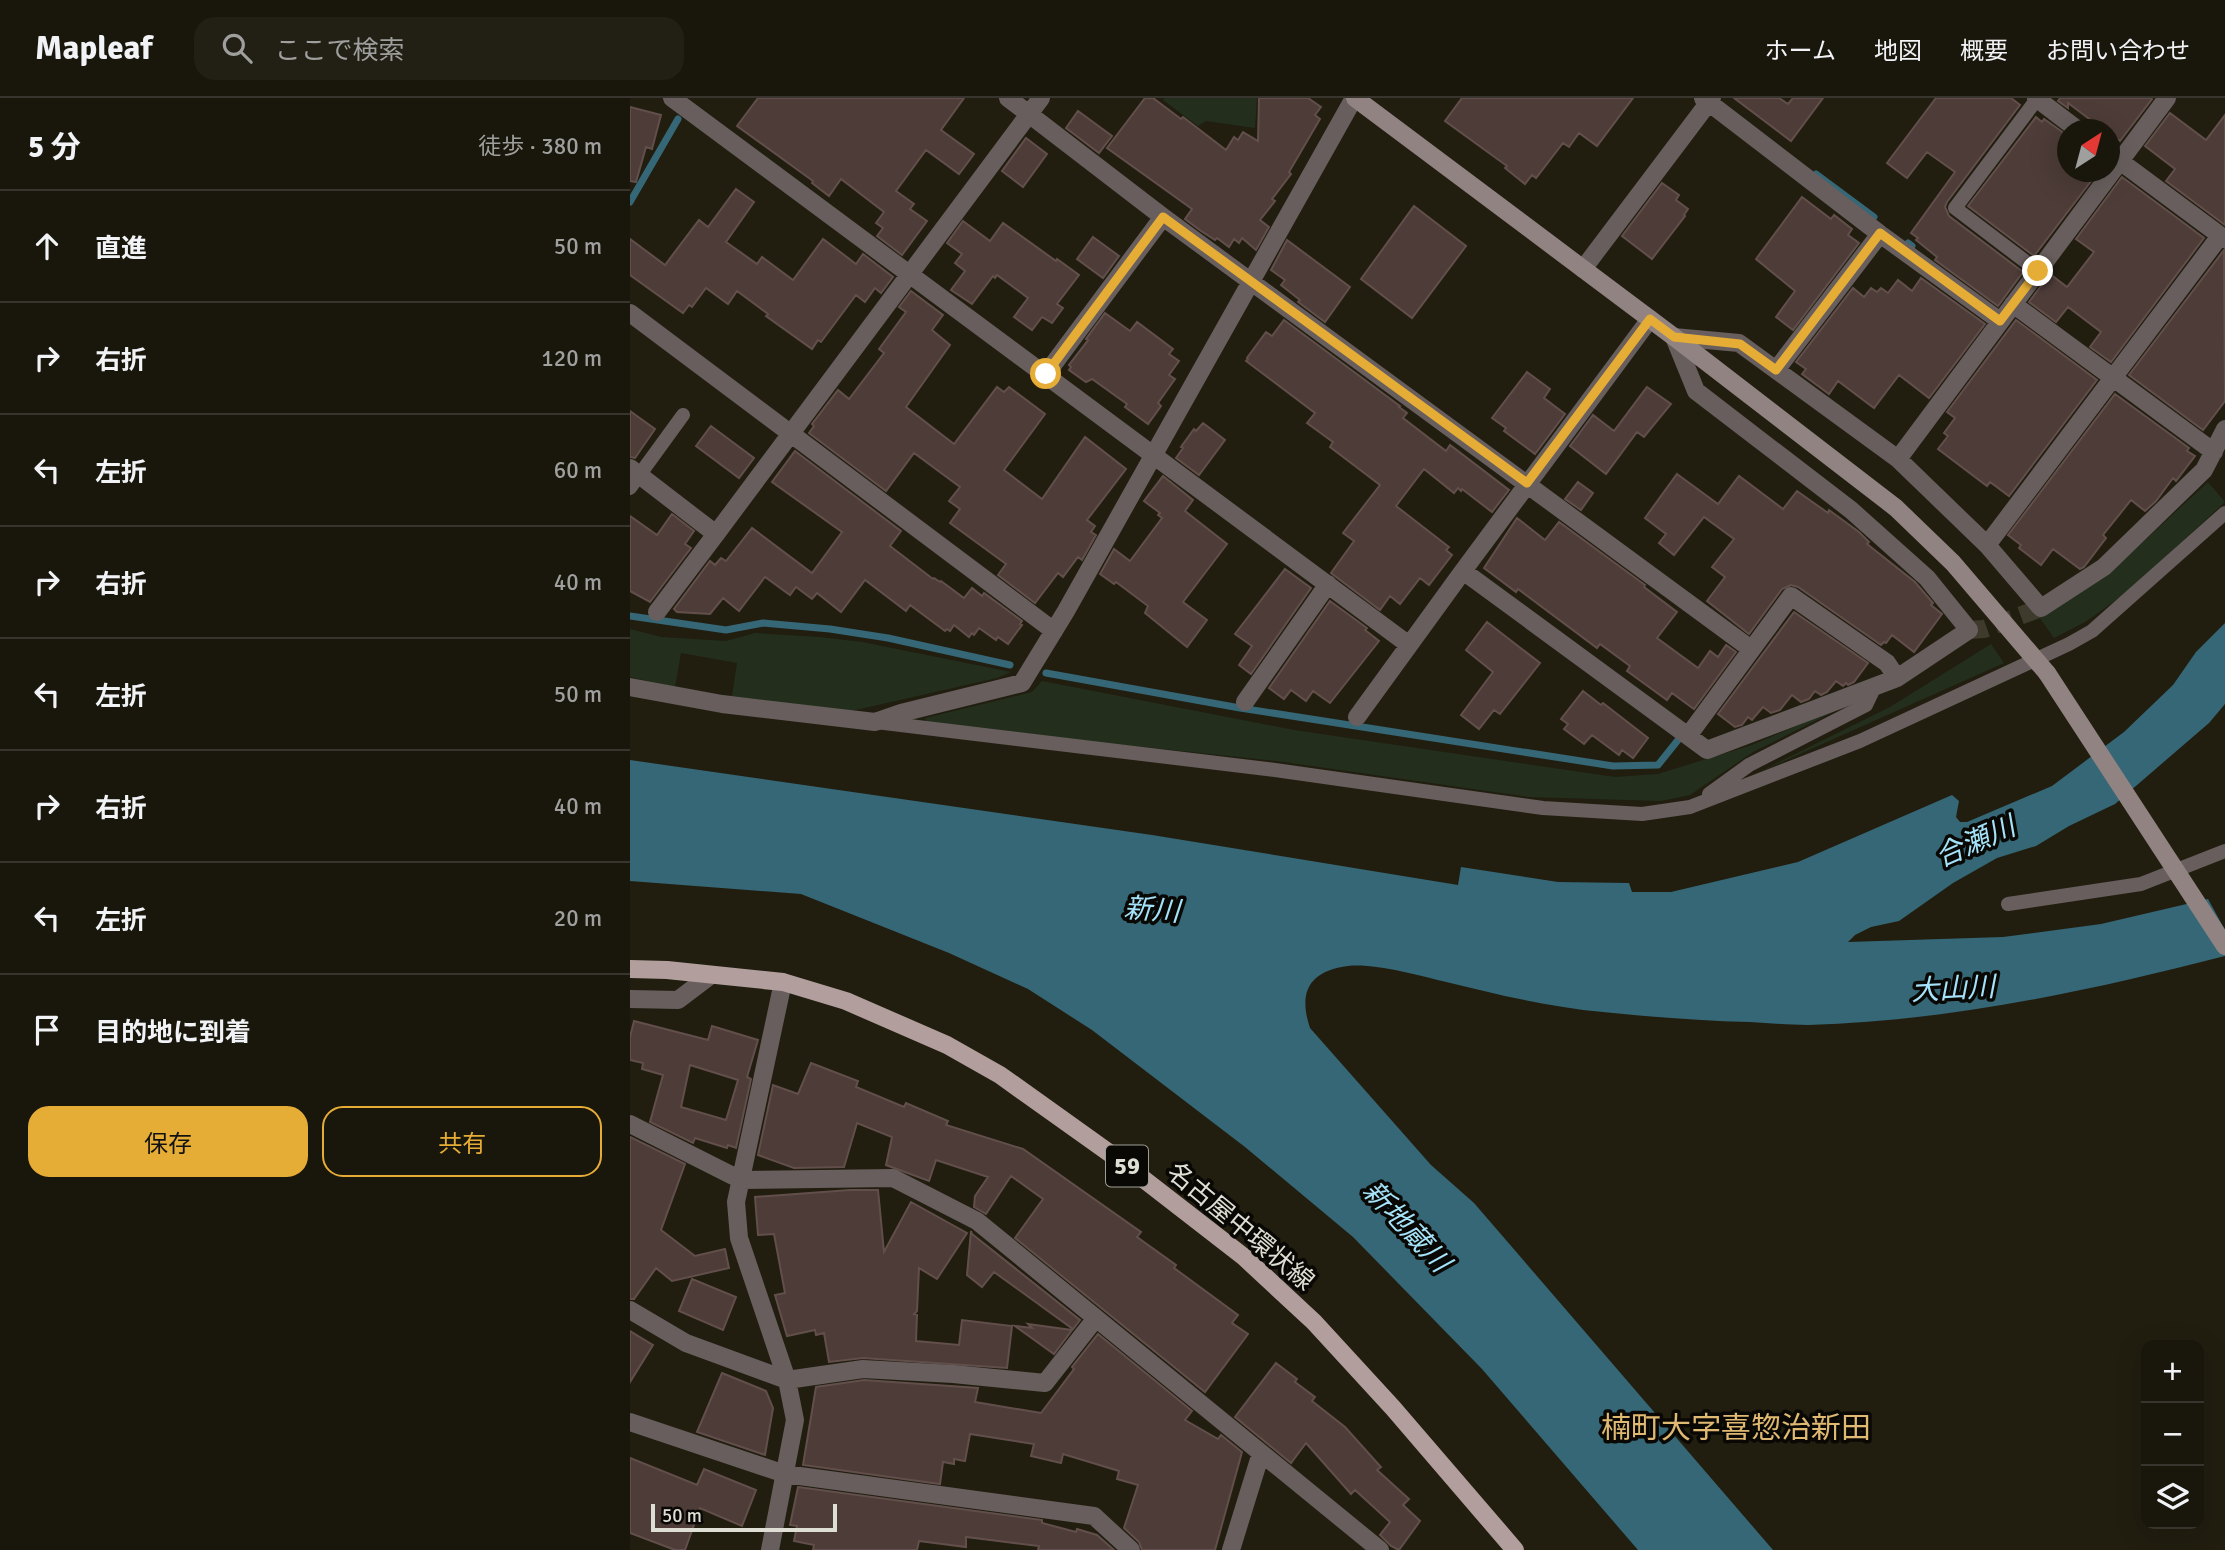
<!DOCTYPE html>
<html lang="ja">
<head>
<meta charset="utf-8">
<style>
	:root { --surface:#19160c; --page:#221f15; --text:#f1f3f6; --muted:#9f9f9d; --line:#37352d; --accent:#e6ad36 }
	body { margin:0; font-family:Signika,"Noto Sans JP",sans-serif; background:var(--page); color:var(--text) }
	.controls { position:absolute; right:21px; bottom:21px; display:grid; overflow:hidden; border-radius:14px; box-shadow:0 7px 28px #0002 }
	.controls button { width:63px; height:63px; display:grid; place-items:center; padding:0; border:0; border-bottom:2px solid var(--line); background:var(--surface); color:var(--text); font:35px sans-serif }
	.compass { position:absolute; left:1427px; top:21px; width:63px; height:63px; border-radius:50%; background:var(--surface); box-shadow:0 7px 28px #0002; rotate:36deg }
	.scale { position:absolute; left:21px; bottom:18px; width:186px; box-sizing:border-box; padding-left:7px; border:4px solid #dfded4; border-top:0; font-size:19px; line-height:24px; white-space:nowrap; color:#dfded4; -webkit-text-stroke:5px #090804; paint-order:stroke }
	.stop { position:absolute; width:21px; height:21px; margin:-16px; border:5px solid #e6ad36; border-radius:50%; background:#fff }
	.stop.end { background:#e6ad36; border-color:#fff; box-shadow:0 2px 7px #0008 }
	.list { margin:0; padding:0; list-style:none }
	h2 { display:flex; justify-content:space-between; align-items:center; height:91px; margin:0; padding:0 28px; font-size:30px }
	h2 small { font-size:23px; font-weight:400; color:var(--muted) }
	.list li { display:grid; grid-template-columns:46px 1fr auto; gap:21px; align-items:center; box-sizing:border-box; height:112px; padding:0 28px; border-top:2px solid var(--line) }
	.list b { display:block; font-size:26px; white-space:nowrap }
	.list em { font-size:23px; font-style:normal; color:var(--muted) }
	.actions { display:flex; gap:14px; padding:21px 28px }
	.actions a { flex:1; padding:16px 0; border:2px solid var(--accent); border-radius:21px; text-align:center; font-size:24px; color:var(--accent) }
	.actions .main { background:var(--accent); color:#111 }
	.icon { flex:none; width:38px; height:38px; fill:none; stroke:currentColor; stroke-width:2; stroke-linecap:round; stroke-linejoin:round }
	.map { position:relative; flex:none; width:1595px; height:1452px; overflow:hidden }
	header { display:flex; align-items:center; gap:42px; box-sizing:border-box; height:98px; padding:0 35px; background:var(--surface); border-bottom:2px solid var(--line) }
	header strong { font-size:33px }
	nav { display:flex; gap:38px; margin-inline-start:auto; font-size:24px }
	.search { width:490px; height:63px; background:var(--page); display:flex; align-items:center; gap:18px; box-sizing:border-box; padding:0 24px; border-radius:21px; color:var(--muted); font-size:26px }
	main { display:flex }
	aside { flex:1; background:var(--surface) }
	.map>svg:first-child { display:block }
	.green { fill:#232f1c }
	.water { fill:#366776 }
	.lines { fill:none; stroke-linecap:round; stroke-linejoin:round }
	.stream { stroke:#366776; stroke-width:7 }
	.building { fill:#4d3c38; stroke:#624f4b; stroke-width:2; fill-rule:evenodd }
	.street-tunnel { stroke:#3e3b2d; stroke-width:18; stroke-dasharray:18 9; stroke-linecap:butt }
	.lane { stroke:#675e5d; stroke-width:14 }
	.street { stroke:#675e5d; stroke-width:18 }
	.secondary { stroke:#918381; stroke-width:18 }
	.primary { stroke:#b29f9d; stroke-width:18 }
	.secondary-bridge { stroke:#918381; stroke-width:18 }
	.route { stroke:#e6ad36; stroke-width:9 }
	.labels { text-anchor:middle; stroke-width:7; stroke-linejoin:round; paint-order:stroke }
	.shield { fill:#090804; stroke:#9f9e96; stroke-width:2 }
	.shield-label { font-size:24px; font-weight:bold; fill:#dfded4 }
	.street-label { font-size:26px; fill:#dfded4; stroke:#090804 }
	.water-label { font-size:28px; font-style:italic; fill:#a4e3f9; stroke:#090804 }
	.quarter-label { font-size:30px; fill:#dfb871; stroke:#090804 }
</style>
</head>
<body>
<header>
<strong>Mapleaf</strong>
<div class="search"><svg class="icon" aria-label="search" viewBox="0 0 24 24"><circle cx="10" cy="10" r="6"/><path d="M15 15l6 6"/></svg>ここで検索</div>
<nav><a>ホーム</a><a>地図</a><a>概要</a><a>お問い合わせ</a></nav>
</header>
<main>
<aside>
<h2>5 分<small>徒歩 · 380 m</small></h2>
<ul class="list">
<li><svg class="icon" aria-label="ahead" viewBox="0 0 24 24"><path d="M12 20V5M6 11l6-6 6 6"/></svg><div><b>直進</b></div><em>50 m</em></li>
<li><svg class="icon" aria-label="right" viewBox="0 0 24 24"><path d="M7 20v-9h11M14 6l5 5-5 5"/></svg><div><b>右折</b></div><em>120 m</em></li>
<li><svg class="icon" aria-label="left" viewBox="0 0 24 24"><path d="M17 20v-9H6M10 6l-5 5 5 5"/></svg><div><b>左折</b></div><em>60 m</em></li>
<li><svg class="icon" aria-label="right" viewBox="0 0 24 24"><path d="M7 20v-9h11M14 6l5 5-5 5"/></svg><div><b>右折</b></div><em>40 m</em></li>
<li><svg class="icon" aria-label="left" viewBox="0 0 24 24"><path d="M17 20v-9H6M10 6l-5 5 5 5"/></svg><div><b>左折</b></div><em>50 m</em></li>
<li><svg class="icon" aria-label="right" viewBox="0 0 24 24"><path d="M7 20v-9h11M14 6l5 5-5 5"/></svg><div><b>右折</b></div><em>40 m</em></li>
<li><svg class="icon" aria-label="left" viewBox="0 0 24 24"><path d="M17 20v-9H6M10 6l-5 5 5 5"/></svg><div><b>左折</b></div><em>20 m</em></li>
<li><svg class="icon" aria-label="arrive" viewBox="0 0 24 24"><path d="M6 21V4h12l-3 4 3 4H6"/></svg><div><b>目的地に到着</b></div></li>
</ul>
<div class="actions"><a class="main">保存</a><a>共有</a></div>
</aside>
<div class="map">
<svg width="1595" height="1452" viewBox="0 0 1595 1452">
	<rect width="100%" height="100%" fill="#211e10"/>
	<!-- green -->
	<path class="green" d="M535 0H627L625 30 576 23 568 28 533 2Z
		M1578 384 1595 404 1495 496 1455 524 1424 540 1407 516 1475 479Z
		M0 531 31 539 96 543 125 535 189 539 232 544 381 574 367 580 217 614 102 598 107 565 51 555 45 589 0 579Z
		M1361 546 1374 565 1125 676 1260 609Z
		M412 583 664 632 985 679 1028 676 1122 647 1231 600 1123 654 1060 697 1030 703 900 699 647 663 297 626 295 620 402 594Z"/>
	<!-- water -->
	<path class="water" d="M1595 525V606L1579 625 1485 706 1439 728 1406 748 1367 760 1323 785 1269 823 1241 829 1225 837 1218 844 1373 839 1471 826 1578 801 1595 832V858C1459 893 1320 923 1178 927 1159 927 1140 925 1120 924 1071 923 1022 919 973 914 918 909 865 896 812 883 787 877 744 865 718 868 679 873 668 894 680 930L801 1067 844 1105 1143 1452H1008L852 1271 723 1139 615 1049 462 932 398 891 319 855 171 796 0 783V662L522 737 828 787 831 769 928 784 999 785 1002 794H1041L1168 764 1322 697 1329 703 1326 719 1330 724H1337L1422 688 1494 634 1543 587 1566 554Z"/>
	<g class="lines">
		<!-- stream -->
		<path class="stream" d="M1186 76 1244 119
			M0 104 48 21
			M1278 145 1282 148
			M0 518 96 532 133 525 200 531 258 540 380 567
			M416 575 610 610 983 668 1028 667 1048 642"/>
	</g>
	<!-- building -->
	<path class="building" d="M128 0H334L311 32 344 56 329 76 296 52 266 93 284 106 280 111 297 123 272 157 247 138 253 130 246 125 254 114 211 81 199 98 182 85 183 83 107 28Z
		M515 0H523L551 21 553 19 596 52 604 39 608 42 613 34 628 43 629 0H678L691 9 685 17 690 21 659 74 661 76 642 101 645 103 630 122 639 129 626 152 612 140 609 145 604 141 599 149 587 140 585 142 571 133 555 121 562 111 477 50Z
		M832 0H1003L967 48 949 35 939 49 933 45 906 80 902 77 895 86 875 70 877 68 815 23Z
		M1104 0H1149L1158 6 1163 0H1193L1161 43Z
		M1306 0H1381L1390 7 1317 104 1315 109 1319 118 1393 174 1368 208 1305 162 1307 159 1286 142 1288 140 1281 135 1325 74 1297 54 1277 80 1257 65Z
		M1430 0H1521L1522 1 1490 43 1480 36V32H1474L1438 5V10L1428 3Z
		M0 9 31 17 22 51 16 49 6 84 0 83Z
		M448 13 482 38 469 55 436 30Z
		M1540 15 1576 42 1595 17V127L1536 83 1545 71 1515 48Z
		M1406 19 1412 24 1414 21 1438 38V74H1468L1404 158 1338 108Z
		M396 40 417 56 393 89 372 73Z
		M1492 79 1574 140 1481 264 1460 249 1471 234 1438 209 1426 224 1399 204 1420 176 1437 189 1464 154 1446 141Z
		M1032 85 1049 97 1046 102 1058 111 1054 117 1055 118 1022 161 992 138Z
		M106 91 124 104 96 144 127 166 132 159 163 182 193 141 226 166 233 156 263 179 251 195 245 190 235 204 226 197 191 244 188 242 182 251 136 218 138 216 107 193 98 206 76 190 62 209 59 207 53 215 0 177V141L35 167 69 122 78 129Z
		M1172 99 1201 121 1204 117 1222 131 1218 137 1229 145 1163 232 1146 219 1165 193 1126 161Z
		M784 108 836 148 782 220 731 181Z
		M333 123 360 143 373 125 426 163 427 161 449 177 427 206 433 210 422 225 412 219 402 232 384 219 398 200 367 177 365 180 363 178 342 206 321 192 335 173 325 165 332 156 317 145Z
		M463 139 489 158 473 180 447 161Z
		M657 142 720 189 695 224 668 204 670 202 651 187 655 182 641 172Z
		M1594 152 1595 303 1573 332 1499 277Z
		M1291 180 1355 226 1299 300 1269 277 1244 310 1208 283 1199 296 1172 276 1176 271 1166 264 1223 190 1234 199 1241 190 1247 194 1251 190 1258 195 1268 182 1282 193Z
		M281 193 313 217 302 232 320 247 276 309 324 346 367 289 374 294 379 289 415 316 374 372 412 401 455 339 496 371 457 422 465 428 461 434 466 437 452 462 448 459 433 479 428 475 405 505 368 477 376 466 320 425 330 411 319 403 330 389 284 355 256 393 179 335 184 328 182 326 208 292 219 301 254 255 249 251 276 214 269 209Z
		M475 215 500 233 507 224 543 251 539 256 549 263 539 277 545 281 528 305 531 308 518 326 495 309 497 306 462 281 456 284 439 272 441 269 439 267 458 242 456 241Z
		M654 222 770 308 769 309 777 315 773 320 816 353 820 347 879 392 862 414 832 391 831 393 828 390 824 395 794 371 766 408 819 449 816 452 822 457 799 487 790 480 770 506 760 498 750 512 701 475 724 443 713 435 750 387 700 349 703 344 677 325 685 315 616 263 618 261 617 260 636 234 642 238Z
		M1386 222 1467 282 1379 398 1360 384 1357 388 1308 351 1318 338 1314 335 1325 320 1317 314Z
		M897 274 920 291 914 300 935 316 905 356 874 333 876 330 862 320Z
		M1017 289 1041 306 1014 339 1007 334 976 376 940 348 963 317 984 333Z
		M1485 296 1559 350 1557 353 1565 358 1546 383 1543 380 1526 403 1515 413 1501 402 1473 437 1476 440 1454 469 1450 471 1423 451 1411 467 1389 450 1391 447 1378 437Z
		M0 313 25 331 5 360 0 359Z
		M573 325 595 342 569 377 546 360 553 350 551 349 564 331 566 333Z
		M81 328 124 360 109 380 66 348Z
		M165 353 271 433 260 448 303 481 304 480 310 484 311 483 334 500 342 490 352 498 354 495 392 523 390 526 392 527 378 546 368 539 366 542 349 530 344 537 342 535 339 539 324 527 320 533 317 531 315 533 280 507 276 513 235 482 211 514 187 495 182 501 166 489 160 497 135 479 109 513 93 500 80 516 47 514 44 511 80 463 85 467 91 460 96 463 122 430 182 475 212 434 142 384Z
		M1047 376 1088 406 1109 378 1153 411 1167 393 1198 415 1199 412 1229 434 1239 444 1237 446 1285 484 1303 505 1301 507 1312 516 1284 554 1262 537 1256 545 1254 544 1251 547 1168 489 1161 487 1152 491 1119 536 1077 503 1095 479 1082 469 1104 441 1074 419 1044 457 1029 445 1036 436 1015 420Z
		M533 378 563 402 555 413 597 446 553 504 577 522 557 549 515 515 518 508 486 484 484 486 470 476 484 451 500 463 532 420 528 417 530 415 514 403Z
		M948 384 963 395 951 412 935 401Z
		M42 416 64 433 55 446 61 450 20 504 0 493V418L27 437Z
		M887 420 915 442 929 424 1015 487 1014 489 1047 514 1027 540 1068 570 1080 553 1088 559 1096 547 1106 554 1064 611 1042 595 1037 602 997 573 1000 568 970 546 967 550 888 491 886 494 854 470Z
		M655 471 681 490 621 576 609 567 622 548 605 536Z
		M700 503 737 530 735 532 749 543 700 605 683 593 676 603 661 592 654 601 639 590Z
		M1164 514 1238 565 1224 584 1218 587 1216 585 1213 588 1206 583 1197 594 1191 597 1185 593 1179 601 1171 604 1162 597 1150 612 1141 615 1133 609 1122 622 1118 619 1112 627 1105 629 1088 616Z
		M857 524 910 565 870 616 864 612 849 631 831 617 863 574 836 552Z
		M953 593 971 607 973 605 1018 640 1003 660 992 652 989 657 962 637 954 646 934 631 938 626 931 621Z
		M4 923 78 942 82 928 128 942 117 979 121 981 106 1050 98 1047 97 1050 65 1040 63 1045 20 1024 33 977 12 971 13 965 0 962V939ZM60 967 108 982 96 1022 51 1009Z
		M181 965 228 983 226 989 274 1009 276 1005 318 1023 316 1027 393 1051 511 1134 507 1139 546 1167 544 1170 608 1217 602 1225 618 1236 575 1294 385 1140 413 1101 381 1078 356 1116 344 1109 345 1098 358 1079 306 1062 299 1083 256 1067 262 1039 227 1025 214 1069 164 1070 128 1057 143 987 168 996Z
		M0 1039 55 1066 31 1132 65 1158 95 1151 99 1170 42 1183 26 1170 4 1201H0Z
		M220 1092H248L254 1154 281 1104 337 1135 307 1181 289 1170 287 1213 284 1216 287 1217 286 1243 329 1247 332 1222 382 1228 377 1270 233 1260 199 1264 194 1235 186 1237 185 1232 157 1238 145 1197 155 1195 144 1136 128 1137 125 1099Z
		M341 1133 342 1136 450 1222 443 1231 364 1174 352 1189 337 1177Z
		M62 1181 106 1199 93 1232 49 1213Z
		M398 1226 442 1232 424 1256 385 1228 402 1230Z
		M0 1233 23 1247 0 1284Z
		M468 1236 562 1313 555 1322 588 1341 591 1337 612 1354 585 1452H512L509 1444 494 1430 508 1387 487 1381 489 1373 433 1356 431 1365 401 1358 404 1346 340 1336 335 1363 324 1361V1366L313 1364 310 1386 173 1367 186 1289 234 1282 348 1290 345 1304 411 1315 444 1271 442 1269Z
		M646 1265 667 1281 665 1284 685 1299 682 1303 715 1329 751 1369 747 1372 779 1401 773 1407 790 1423 769 1452 761 1448 750 1437 760 1424 725 1392 721 1396 676 1345 661 1365 605 1319Z
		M92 1275 136 1293 143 1310 135 1357 67 1334Z
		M0 1360 67 1387 74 1371 126 1392 112 1428 70 1410 55 1452H45L0 1435Z
		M168 1389 412 1422V1425L446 1434 447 1431 467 1437 484 1452H408L409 1448 336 1439V1449L289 1443 287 1452H183L184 1447 164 1443 167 1428 160 1427Z"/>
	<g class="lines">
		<!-- street-tunnel -->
		<path class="street-tunnel" d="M1339 532 1354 531 1411 510"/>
		<!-- lane -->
		<path class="lane" d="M1407 1 1325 110 1408 173
			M0 390 53 317
			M246 624 645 672 913 710 1012 716 1060 709 1230 643 1439 546 1462 533 1595 415
			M1079 696 1119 667 1236 607 1245 588
			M1378 806 1511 786 1595 753"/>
		<!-- street -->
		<path class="street" d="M42 0 779 547
			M378 0 533 119 1121 551
			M1073 0 1250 136 1370 223
			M1406 0 1448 32
			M1479 55 1595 141
			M953 171 1082 0
			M1383 206 1584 354
			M0 215 424 533
			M1146 272 1250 136
			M416 276 533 119
			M1268 361 1537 0
			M0 370 86 436 411 0
			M1357 447 1590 138
			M833 473 1020 221
			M27 514 86 436
			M0 589 92 606 245 624 271 615 392 585 436 513 724 0
			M615 604 698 486
			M727 619 833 473 1058 638 1161 498 1257 565 1267 580
			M1058 638 1077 652 1267 580 1339 532 1297 480 1221 412 1066 293 1044 239 1109 245 1268 361 1357 447 1411 510 1474 469 1574 372 1595 331
			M0 901 48 902 81 877
			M0 1026 111 1082 263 1080 347 1123 750 1452
			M0 1212 56 1245 157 1282 233 1271 323 1276 415 1285 466 1220
			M0 1324 155 1376 464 1418 501 1452
			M140 1452 165 1322 157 1282 109 1140 106 1104 153 884
			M601 1452 631 1355"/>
		<!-- secondary -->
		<path class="secondary" d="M725 0 1044 239 1266 410 1323 465 1417 575"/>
		<!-- primary -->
		<path class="primary" d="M0 871 37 872 153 884 216 903 317 947 370 977 485 1059 614 1159 684 1224 763 1310 885 1452"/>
		<!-- secondary-bridge -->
		<path class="secondary-bridge" d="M1417 575 1595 848"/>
	</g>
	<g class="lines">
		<!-- route -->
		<path class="route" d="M416 276 533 119 897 385 1020 221 1044 239 1110 246 1146 272 1250 135 1370 223 1408 173"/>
	</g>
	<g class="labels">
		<!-- shield labels -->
		<rect class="shield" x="476" y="1047.5" width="42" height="41" rx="5"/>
		<g class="shield-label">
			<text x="497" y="1076">59</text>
		</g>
		<!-- street labels -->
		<g class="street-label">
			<text transform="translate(611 1128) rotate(40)" y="9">名古屋中環状線</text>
		</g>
		<!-- water labels -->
		<g class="water-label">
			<text transform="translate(1345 743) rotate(-24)" y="10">合瀬川</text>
			<text transform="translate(522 811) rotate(4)" y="10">新川</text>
			<text transform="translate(1323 890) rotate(-3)" y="10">大山川</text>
			<text transform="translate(777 1128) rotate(47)" y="10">新地蔵川</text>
		</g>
		<!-- quarter labels -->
		<g class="quarter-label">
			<text x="1106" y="1340">楠町大字喜惣治新田</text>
		</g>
	</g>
</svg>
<div class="controls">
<button>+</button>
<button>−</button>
<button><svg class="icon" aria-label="layers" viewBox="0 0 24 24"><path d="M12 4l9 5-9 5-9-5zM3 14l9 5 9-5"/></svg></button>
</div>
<svg class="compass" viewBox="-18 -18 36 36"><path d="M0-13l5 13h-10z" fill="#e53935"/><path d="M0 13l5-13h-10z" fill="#9f9f9d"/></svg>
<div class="scale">50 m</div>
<div class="stop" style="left:416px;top:276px"></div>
<div class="stop end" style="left:1408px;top:173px"></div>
</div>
</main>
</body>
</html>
